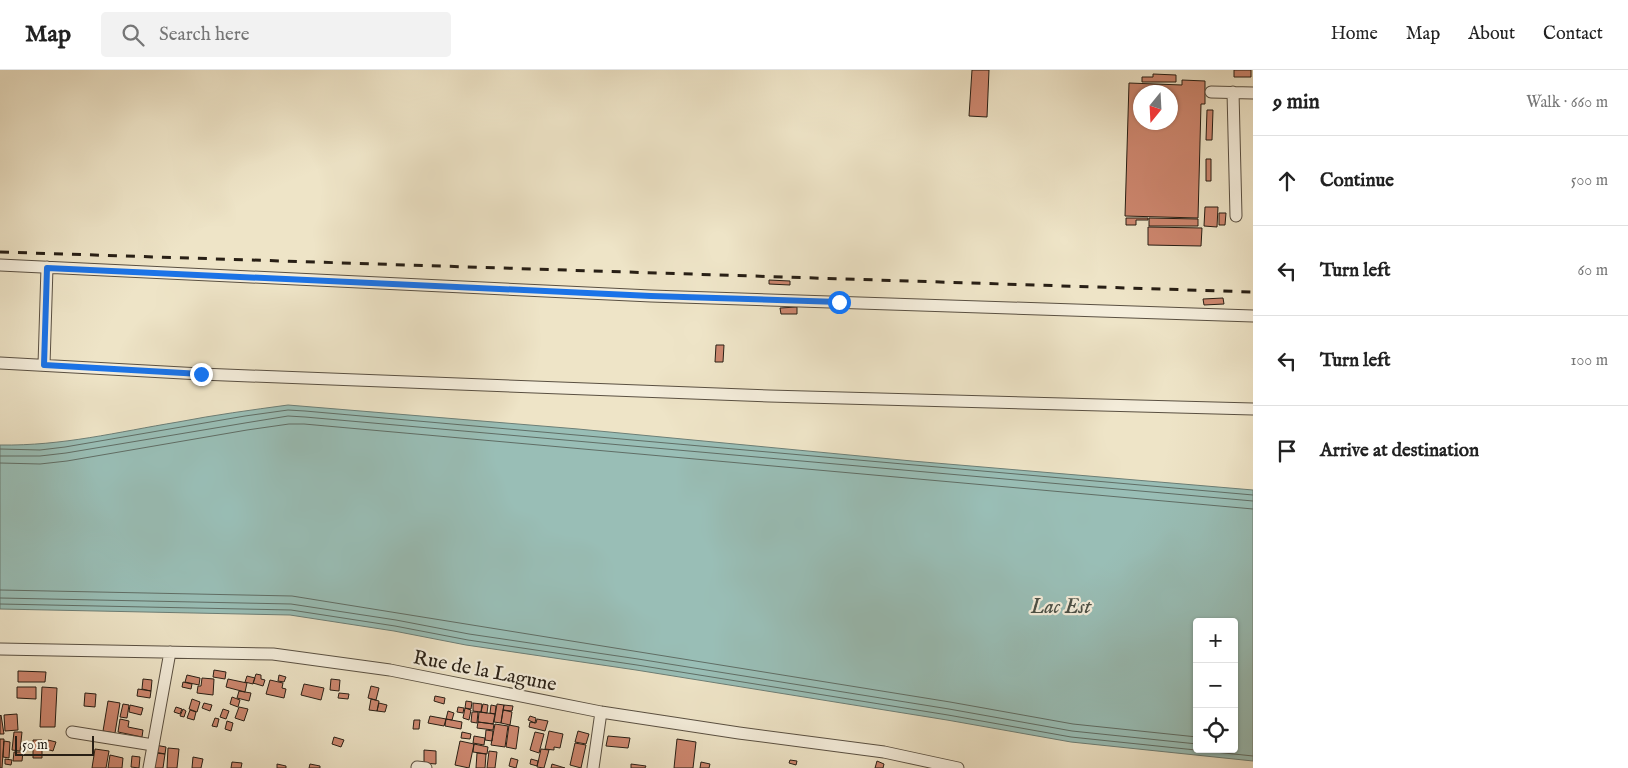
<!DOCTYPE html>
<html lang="en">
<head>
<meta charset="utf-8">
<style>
	:root { --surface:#fff; --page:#f2f2f2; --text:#222; --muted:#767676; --line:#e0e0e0 }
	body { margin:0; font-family:"IM FELL English",serif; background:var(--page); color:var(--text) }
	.controls { position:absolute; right:15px; bottom:15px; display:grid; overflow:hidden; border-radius:5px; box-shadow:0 1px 4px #0004 }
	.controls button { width:45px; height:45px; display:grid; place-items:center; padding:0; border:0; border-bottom:1px solid var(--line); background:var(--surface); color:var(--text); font:25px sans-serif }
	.compass { position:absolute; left:1133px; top:15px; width:45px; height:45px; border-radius:50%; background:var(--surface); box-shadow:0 1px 4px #0004; rotate:198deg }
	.scale { position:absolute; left:15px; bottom:12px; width:79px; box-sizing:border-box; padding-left:5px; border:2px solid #281f15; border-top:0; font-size:14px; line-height:18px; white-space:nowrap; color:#281f15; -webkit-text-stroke:4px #f4eddb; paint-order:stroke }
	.stop { position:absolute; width:15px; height:15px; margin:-11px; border:4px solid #1a73e8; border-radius:50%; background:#fff }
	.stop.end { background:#1a73e8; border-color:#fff; box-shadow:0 1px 5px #0008 }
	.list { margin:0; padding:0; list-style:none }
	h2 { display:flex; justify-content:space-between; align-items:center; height:65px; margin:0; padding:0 20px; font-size:21px }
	h2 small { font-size:16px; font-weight:400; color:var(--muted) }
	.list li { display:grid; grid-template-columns:32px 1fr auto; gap:15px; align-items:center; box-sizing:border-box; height:90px; padding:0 20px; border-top:1px solid var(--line) }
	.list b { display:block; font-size:19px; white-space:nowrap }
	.list em { font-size:16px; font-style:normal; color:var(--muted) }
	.icon { flex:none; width:28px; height:28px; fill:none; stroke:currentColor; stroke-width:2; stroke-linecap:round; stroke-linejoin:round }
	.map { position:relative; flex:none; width:1253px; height:698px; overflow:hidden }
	header { display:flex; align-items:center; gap:30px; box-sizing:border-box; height:70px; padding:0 25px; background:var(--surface); border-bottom:1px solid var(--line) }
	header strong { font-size:24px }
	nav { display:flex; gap:28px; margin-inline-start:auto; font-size:18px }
	.search { width:350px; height:45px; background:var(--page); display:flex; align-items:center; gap:12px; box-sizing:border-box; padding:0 18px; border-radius:5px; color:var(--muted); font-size:19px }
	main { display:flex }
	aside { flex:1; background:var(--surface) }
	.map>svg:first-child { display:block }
	.water { fill:#99beb6; stroke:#6c7e76; fill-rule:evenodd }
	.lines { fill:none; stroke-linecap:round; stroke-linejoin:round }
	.shore { stroke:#606e66; stroke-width:1 }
	.building { fill:#cd876f; stroke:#281f15; fill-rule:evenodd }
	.minor-casing { stroke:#5a5042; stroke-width:13 }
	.minor { stroke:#f4eddb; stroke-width:11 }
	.rail { stroke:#281f15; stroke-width:3; stroke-dasharray:9 9; stroke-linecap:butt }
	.route { stroke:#1a73e8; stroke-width:6 }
	.labels { text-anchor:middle; stroke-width:4.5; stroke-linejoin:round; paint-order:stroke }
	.street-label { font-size:20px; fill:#281f15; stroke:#f4eddb }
	.water-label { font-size:21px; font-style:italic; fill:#4a4f45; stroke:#f4eddb }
</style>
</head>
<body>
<header>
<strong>Map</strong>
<div class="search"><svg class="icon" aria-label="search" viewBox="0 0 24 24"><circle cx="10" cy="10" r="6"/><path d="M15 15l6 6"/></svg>Search here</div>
<nav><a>Home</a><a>Map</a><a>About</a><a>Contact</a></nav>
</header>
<main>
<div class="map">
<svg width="1253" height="698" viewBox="0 0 1253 698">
	<rect width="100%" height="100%" fill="#eee4c7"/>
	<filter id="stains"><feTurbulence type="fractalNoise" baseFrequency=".004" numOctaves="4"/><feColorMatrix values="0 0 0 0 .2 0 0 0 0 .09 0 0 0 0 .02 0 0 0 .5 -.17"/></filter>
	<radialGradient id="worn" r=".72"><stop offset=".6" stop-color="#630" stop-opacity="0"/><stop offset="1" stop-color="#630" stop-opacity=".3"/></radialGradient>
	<!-- water -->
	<path class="water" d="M288 335 578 359 912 391 1253 420V691L1071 672 947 650 636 600 466 575 394 561 290 545 0 539V375C63 376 117 362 178 352 214 345 251 340 288 335ZM1197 552H1234V679H1197Z"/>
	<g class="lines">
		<!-- shore -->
		<path class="shore" d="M0 379 40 380 65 377 245 346 288 340 305 341 1253 425
			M0 386H40L66 383 245 353 288 346 305 347 1253 431
			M0 393 40 394 67 391 247 360 289 354H304L1253 439
			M0 520 292 526 950 632 1073 654 1197 667
			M0 528 291 534 396 550 469 564 638 589 949 639 1072 661 1197 674
			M0 534 291 540 395 556 468 570 637 595 948 645 1071 667 1253 686"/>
	</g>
	<!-- building -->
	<path class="building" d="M972 0H989L987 47 969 46Z
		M1234 0H1251V7H1234Z
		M1153 4 1176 5V12H1142V7H1153Z
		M1182 10 1205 11V34H1201L1198 148 1125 146 1129 13 1182 15ZM1140 22H1170V52H1140Z
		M1207 40H1213L1212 70H1206Z
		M1206 89H1211V111H1206Z
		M1205 137H1218L1217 157 1204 156Z
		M1219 143H1226L1225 155H1219Z
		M1126 148H1148V150H1136V155H1126Z
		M1149 148 1198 149V156H1149Z
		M1148 157 1202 158 1201 176 1148 175Z
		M769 210 790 211V215L769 214Z
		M1223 228 1224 234 1204 235 1203 229Z
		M797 237V244H781L780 238Z
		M716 275H724L723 292H715Z
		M214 600 226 602 225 609 213 607Z
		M18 601 46 602 45 612H18Z
		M256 604 261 605V609L265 610 263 616 253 613Z
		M187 605 200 608 199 615 185 612Z
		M279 605 286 607 284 612 278 611Z
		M247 606 255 608 253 614 245 612Z
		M202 608 214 609 213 625 197 623 198 616H201Z
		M143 609 152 610 151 621 142 619Z
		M228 609 247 613 245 622 226 617Z
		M331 609 340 610 339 621 330 620Z
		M270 610 283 613 282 618 286 619 284 628 266 624Z
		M183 612 192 614 191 619 182 617Z
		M304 614 324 618 321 630 301 625Z
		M371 616 379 618 376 630 368 628Z
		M17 617H36V629L17 628Z
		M42 617 57 618 55 657H40Z
		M138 619 151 621 150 628 137 626Z
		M239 621 251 623 249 631 237 628Z
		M85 623 96 624 95 637 84 636Z
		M339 623 349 624 348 629 338 628Z
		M435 626 445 628 444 634 434 631Z
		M232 627 240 630 238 637 230 634Z
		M192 629 200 632 197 642 189 639Z
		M371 629 379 631 377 641 369 640Z
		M108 631 120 633 115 663 103 661Z
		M466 631 472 632 471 639 465 638Z
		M204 633 212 635 210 641 202 638Z
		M379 633 387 635 385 642 377 641Z
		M473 633 482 634 481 642 473 641Z
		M123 634 129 635 127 648 120 647Z
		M483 634 488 635 487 643 481 642Z
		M497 634 504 635 501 653 494 652Z
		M130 635 143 638 141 645 129 642Z
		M491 635 496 636 495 644 490 643Z
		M504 635 513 636 512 641 503 640Z
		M176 637 182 639 180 644 174 642Z
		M239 637 248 639 244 651 235 648Z
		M458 637 464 638 463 643 457 642Z
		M465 638 471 640 469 650 463 648Z
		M183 639 186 641 184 647 180 646Z
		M223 639 229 641 226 649 220 647Z
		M190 640 196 642 194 650 187 648Z
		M503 640 512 642 510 655 501 653Z
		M448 641 454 643 452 650 446 649Z
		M472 642H478L477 653 471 652Z
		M479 642 495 644 493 654 478 652Z
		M17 644 18 660 5 661 4 645Z
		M1 645 4 664H0V646Z
		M430 646 446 649 444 656 428 653Z
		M530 646 536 648 535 653 528 650Z
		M215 648 219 649 217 657 212 656Z
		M120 649 129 651 128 657 143 660 142 667 118 662Z
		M446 649 462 652 461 659 445 656Z
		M537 649 548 651 545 661 529 657 530 652 536 653Z
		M414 650H420L419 659H413Z
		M227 651 233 653 231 661 225 659Z
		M478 652 494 654 493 660 477 658Z
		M495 654 508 656 505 677 491 675Z
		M509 655 519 657 516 679 506 677Z
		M486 660 493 661 492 671 485 670Z
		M549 661 563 664 560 678 554 677V680L545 679Z
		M578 661 589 664 586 674 575 672Z
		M14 662H22L20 681 12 680Z
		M462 662 471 664 470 669 461 668Z
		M535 662 544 664 539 683 530 680Z
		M474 666 485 668 484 675 473 673Z
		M608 666 630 668 628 678 606 676Z
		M334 667 344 670 341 677 332 674Z
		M0 669H4L2 698H0Z
		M677 669 696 672 693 698H674Z
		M33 670H42V688H33Z
		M48 670 56 672 53 681 46 679Z
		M4 671 10 672 9 688 3 687Z
		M460 671 474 674 469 698 455 695Z
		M575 673 586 675 581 698 570 695Z
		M474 674 488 677 487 684 473 682Z
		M155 675 166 677 165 684 155 682Z
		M168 678 179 679 177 698H167Z
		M95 679 109 681 106 698H92Z
		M541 679 549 680 544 698 537 697Z
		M424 680 436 681V694L424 693Z
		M489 681 497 682 495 698H487Z
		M14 682H23L22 691H13Z
		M155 683 165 684 163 698H153Z
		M477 683 486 684 485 698H476Z
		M110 685 123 688 122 698H108Z
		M132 686 140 687 139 698 131 697Z
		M193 687 203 689 201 698H192Z
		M511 688 518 690 516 698 509 696Z
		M5 689 12 690 11 695 5 694Z
		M531 689 538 691 537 696 530 694Z
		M790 690 797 691 796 695 789 693Z
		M877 691 884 694 883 698H875Z
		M232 692 242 693 241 698H231Z
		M701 692 710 694 709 698H700Z
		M277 694 286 696V698H277Z
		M310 694 320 696V698H309Z
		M552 694 565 698H551Z
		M631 694 646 696 645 698H631Z"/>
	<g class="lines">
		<!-- minor casing -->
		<g class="minor-casing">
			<path id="minor" d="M1211 22 1253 23
				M1233 22 1236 146
				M0 195 651 226 1253 246
				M0 293 201 304 769 326 1253 339
				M44 295 47 197
				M0 579 273 584 390 600 601 642 739 663 884 682 958 698
				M72 662 153 675
				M417 697 426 698
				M149 698 170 582
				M593 698 601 642"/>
		</g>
		<!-- minor -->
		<use href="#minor" class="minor"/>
		<!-- rail -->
		<path class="rail" d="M0 182 1253 222"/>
	</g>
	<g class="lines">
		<!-- route -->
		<path class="route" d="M201 304 44 295 47 198 651 226 839 232"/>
	</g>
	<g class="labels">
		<!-- street labels -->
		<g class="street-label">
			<text transform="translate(485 600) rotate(11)" y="7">Rue de la Lagune</text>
		</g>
		<!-- water labels -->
		<g class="water-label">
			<text x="1061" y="543">Lac Est</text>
		</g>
	</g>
	<rect width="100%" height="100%" filter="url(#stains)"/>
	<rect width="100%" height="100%" fill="url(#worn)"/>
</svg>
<div class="controls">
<button>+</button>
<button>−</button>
<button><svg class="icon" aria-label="locate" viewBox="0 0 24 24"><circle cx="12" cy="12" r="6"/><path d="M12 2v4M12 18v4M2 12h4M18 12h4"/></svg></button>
</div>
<svg class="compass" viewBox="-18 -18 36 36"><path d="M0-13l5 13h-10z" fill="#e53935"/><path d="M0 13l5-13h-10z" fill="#767676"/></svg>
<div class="scale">50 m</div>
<div class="stop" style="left:839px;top:232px"></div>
<div class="stop end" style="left:201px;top:304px"></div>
</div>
<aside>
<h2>9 min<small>Walk · 660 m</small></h2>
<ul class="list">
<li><svg class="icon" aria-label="ahead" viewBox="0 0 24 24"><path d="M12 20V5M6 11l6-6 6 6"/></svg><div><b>Continue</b></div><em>500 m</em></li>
<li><svg class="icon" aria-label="left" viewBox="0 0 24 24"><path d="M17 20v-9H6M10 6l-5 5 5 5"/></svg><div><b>Turn left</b></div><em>60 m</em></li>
<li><svg class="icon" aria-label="left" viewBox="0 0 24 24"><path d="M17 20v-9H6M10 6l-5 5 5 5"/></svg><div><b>Turn left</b></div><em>100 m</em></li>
<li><svg class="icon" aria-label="arrive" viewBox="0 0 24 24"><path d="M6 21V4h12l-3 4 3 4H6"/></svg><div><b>Arrive at destination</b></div></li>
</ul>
</aside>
</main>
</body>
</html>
